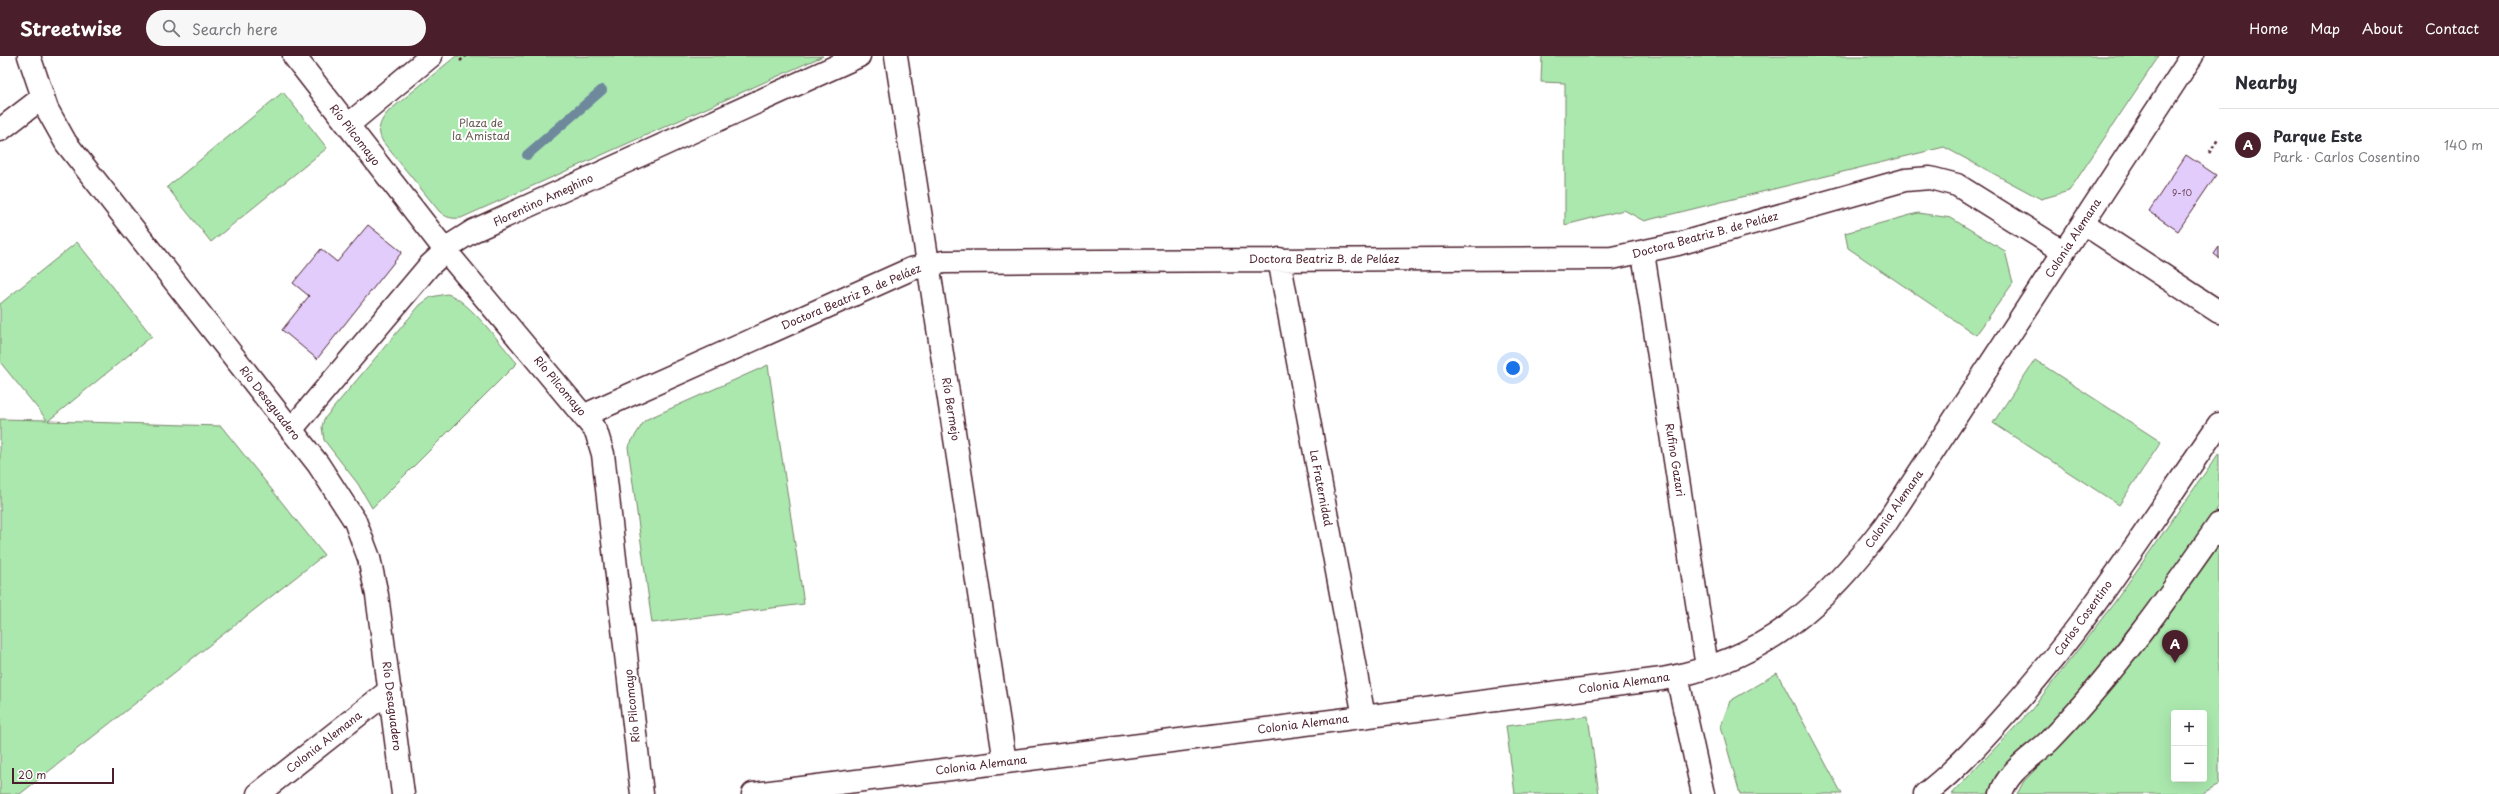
<!DOCTYPE html>
<html lang="en">
<head>
<meta charset="utf-8">
<style>
	:root { --surface:#fff; --page:#f7f7f7; --text:#2b2b33; --muted:#7c7c81; --line:#e1e1e2; --accent:#4a1f2b }
	body { margin:0; font-family:"Playpen Sans",sans-serif; background:var(--page); color:var(--text) }
	.controls { position:absolute; right:12px; bottom:12px; display:grid; overflow:hidden; border-radius:4px; box-shadow:0 4px 16px #0002 }
	.controls button { width:36px; height:36px; display:grid; place-items:center; padding:0; border:0; border-bottom:1px solid var(--line); background:var(--surface); color:var(--text); font:20px sans-serif }
	.scale { position:absolute; left:12px; bottom:10px; width:102px; box-sizing:border-box; padding-left:4px; border:2px solid #4a1f2b; border-top:0; font-size:11px; line-height:14px; white-space:nowrap; color:#4a1f2b; -webkit-text-stroke:3px #fff; paint-order:stroke }
	.you { position:absolute; left:1513px; top:312px; width:14px; height:14px; margin:-10px; border:3px solid #fff; border-radius:50%; background:#1a73e8; box-shadow:0 0 0 6px #1a73e833 }
	.badge { display:grid; place-items:center; width:26px; height:26px; border-radius:50%; background:var(--accent); color:#fff; font-size:13px; font-weight:700 }
	.pin { position:absolute; translate:-50% -33px; filter:drop-shadow(0 1px 2px #0008) }
	.pin::after { content:''; position:absolute; top:21px; width:14px; height:12px; background:inherit; clip-path:polygon(0 0,100% 0,50% 100%) }
	.list { margin:0; padding:0; list-style:none }
	h2 { display:flex; justify-content:space-between; align-items:center; height:52px; margin:0; padding:0 16px; font-size:17px }
	h2 small { font-size:13px; font-weight:400; color:var(--muted) }
	.list li { display:grid; grid-template-columns:26px 1fr auto; gap:12px; align-items:center; box-sizing:border-box; height:72px; padding:0 16px; border-top:1px solid var(--line) }
	.list b { display:block; font-size:15px; white-space:nowrap }
	.list p { margin:0; font-size:13px; white-space:nowrap; color:var(--muted) }
	.list em { font-size:13px; font-style:normal; color:var(--muted) }
	.icon { flex:none; width:22px; height:22px; fill:none; stroke:currentColor; stroke-width:2; stroke-linecap:round; stroke-linejoin:round }
	.map { position:relative; flex:none; width:2219px; height:738px; overflow:hidden }
	header { display:flex; align-items:center; gap:24px; box-sizing:border-box; height:56px; padding:0 20px; background:var(--accent); color:#fff }
	header strong { font-size:19px }
	nav { display:flex; gap:22px; margin-inline-start:auto; font-size:14px }
	.search { width:280px; height:36px; background:var(--page); display:flex; align-items:center; gap:10px; box-sizing:border-box; padding:0 14px; border-radius:22px; color:var(--muted); font-size:15px }
	main { display:flex }
	aside { flex:1; background:var(--surface) }
	.map>svg:first-child { display:block }
	.green { fill:#abe8ae; stroke:#7a846c; fill-rule:evenodd }
	.lines { fill:none; stroke-linecap:round; stroke-linejoin:round }
	.stream { stroke:#6d899b; stroke-width:10 }
	.building { fill:#e2ccfc; stroke:#4a1f2b }
	.minor-casing { stroke:#4a1f2b; stroke-width:25 }
	.tertiary-casing { stroke:#4a1f2b; stroke-width:25 }
	.path { stroke:#4a1f2b; stroke-width:2.5; stroke-dasharray:3 3; stroke-linecap:butt }
	.minor { stroke:#fff; stroke-width:22 }
	.tertiary { stroke:#fff; stroke-width:22 }
	.labels { text-anchor:middle; stroke-width:4; stroke-linejoin:round; paint-order:stroke }
	.number-label { font-size:9px; fill:#704a5f }
	.park-label { font-size:11px; fill:#675b52; stroke:#fff }
	.street-label { font-size:11px; fill:#4a1f2b; stroke:#fff }
</style>
</head>
<body>
<header>
<strong>Streetwise</strong>
<div class="search"><svg class="icon" aria-label="search" viewBox="0 0 24 24"><circle cx="10" cy="10" r="6"/><path d="M15 15l6 6"/></svg>Search here</div>
<nav><a>Home</a><a>Map</a><a>About</a><a>Contact</a></nav>
</header>
<main>
<div class="map">
<svg width="2219" height="738" viewBox="0 0 2219 738">
	<rect width="100%" height="100%" fill="#fff"/>
	<filter id="ink" filterUnits="userSpaceOnUse"><feTurbulence type="fractalNoise" baseFrequency=".025" numOctaves="2"/><feDisplacementMap in="SourceGraphic" scale="8" xChannelSelector="R" yChannelSelector="G"/><feConvolveMatrix kernelMatrix="1 2 1 2 8 2 1 2 1" color-interpolation-filters="sRGB"/></filter>
	<g filter="url(#ink)">
		<!-- green -->
		<path class="green" d="M456 0H823L461 162C452 163 446 162 439 155L383 86C376 73 380 65 389 55Z
			M1542 0H2159L2069 135 2041 143 1944 91 1644 165 1624 154 1565 169V27L1541 26Z
			M283 36 327 92 211 186 167 131Z
			M1918 157 1951 162 2005 195 2013 227 1976 279 1848 192 1845 177Z
			M77 186 152 280 48 365 221 370 324 499 20 738H0V363L47 364 0 306V248Z
			M447 238C467 242 502 290 517 307L372 452 358 428 324 384 322 371 324 363 420 249 431 241Z
			M2035 304 2161 386 2119 449 1993 367Z
			M768 309 804 548 652 567 628 391 645 364Z
			M2219 397V451L2170 520 2063 656 1996 719 1988 738H1952L2032 653 2114 547Z
			M2219 486V728L2201 738H2017L2024 725 2070 678 2127 613ZM2174 657H2204V723H2174Z
			M1777 617 1842 738H1740L1721 670 1730 645Z
			M1588 660 1599 738H1515L1506 670Z"/>
		<g class="lines">
			<!-- stream -->
			<path class="stream" d="M527 99 602 34"/>
		</g>
		<!-- building -->
		<path class="building" d="M2186 99 2216 119 2178 175 2149 155Z
			M368 169 402 196 317 303 282 274 309 240 293 227 321 193 337 206Z
			M2219 191V202L2214 198Z"/>
		<g class="lines">
			<!-- minor casing -->
			<g class="minor-casing">
				<path id="minor" d="M294 0 445 194 596 375 603 398 642 738
					M896 0 1005 706
					M348 69 431 0
					M0 74 43 41
					M2083 167 2219 256
					M1643 197 1707 611
					M1279 203 1364 661
					M585 359 911 213 944 206 1612 202 1678 188 1905 124 1930 122 1957 129 2064 196
					M291 374 429 210 454 187 473 175 859 0
					M1677 620 1703 738
					M258 738 390 634
					M753 738 1662 623C1766 604 1823 550 1885 469L2192 0"/>
			</g>
			<!-- tertiary casing -->
			<g class="tertiary-casing">
				<path id="tertiary" d="M29 0 47 53 66 87 318 408 355 465 369 502 377 539 403 738
					M1925 738C1955 715 1981 686 2006 658 2087 569 2151 466 2219 368
					M2001 738C2007 715 2034 700 2049 685 2113 619 2167 543 2219 468"/>
			</g>
			<!-- path -->
			<path class="path" d="M460 5 466 0
				M2209 97 2219 82"/>
			<!-- minor -->
			<use href="#minor" class="minor"/>
			<!-- tertiary -->
			<use href="#tertiary" class="tertiary"/>
		</g>
	</g>
	<g class="labels">
		<!-- number labels -->
		<g class="number-label">
			<text x="2182" y="140">9-10</text>
		</g>
		<!-- park labels -->
		<g class="park-label">
			<text x="481" y="71">Plaza de<tspan x="481" dy="13">la Amistad</tspan></text>
		</g>
		<!-- street labels -->
		<g class="street-label">
			<text transform="translate(355 79) rotate(52)" y="4">Río Pilcomayo</text>
			<text transform="translate(543 144) rotate(-25)" y="4">Florentino Ameghino</text>
			<text transform="translate(1705 179) rotate(-15)" y="4">Doctora Beatriz B. de Peláez</text>
			<text transform="translate(2073 182) rotate(-57)" y="4">Colonia Alemana</text>
			<text x="1324" y="207">Doctora Beatriz B. de Peláez</text>
			<text transform="translate(851 241) rotate(-23)" y="4">Doctora Beatriz B. de Peláez</text>
			<text transform="translate(560 330) rotate(50)" y="4">Río Pilcomayo</text>
			<text transform="translate(270 347) rotate(52)" y="4">Río Desaguadero</text>
			<text transform="translate(951 353) rotate(81)" y="4">Río Bermejo</text>
			<text transform="translate(1675 404) rotate(81)" y="4">Rufino Gazari</text>
			<text transform="translate(1321 432) rotate(79)" y="4">La Fraternidad</text>
			<text transform="translate(1894 453) rotate(-55)" y="4">Colonia Alemana</text>
			<text transform="translate(2083 562) rotate(-54)" y="4">Carlos Cosentino</text>
			<text transform="translate(1624 627) rotate(-8)" y="4">Colonia Alemana</text>
			<text transform="translate(392 650) rotate(83)" y="4">Río Desaguadero</text>
			<text transform="translate(632 650) rotate(-96)" y="4">Río Pilcomayo</text>
			<text transform="translate(1303 668) rotate(-7)" y="4">Colonia Alemana</text>
			<text transform="translate(324 686) rotate(-38)" y="4">Colonia Alemana</text>
			<text transform="translate(981 709) rotate(-7)" y="4">Colonia Alemana</text>
		</g>
	</g>
</svg>
<div class="controls">
<button>+</button>
<button>−</button>
</div>
<div class="scale">20 m</div>
<div class="you"></div>
<div class="pin badge" style="left:2175px;top:607px">A</div>
</div>
<aside>
<h2>Nearby<small></small></h2>
<ul class="list">
<li><span class="badge">A</span><div><b>Parque Este</b><p>Park · Carlos Cosentino</p></div><em>140 m</em></li>
</ul>
</aside>
</main>
</body>
</html>
